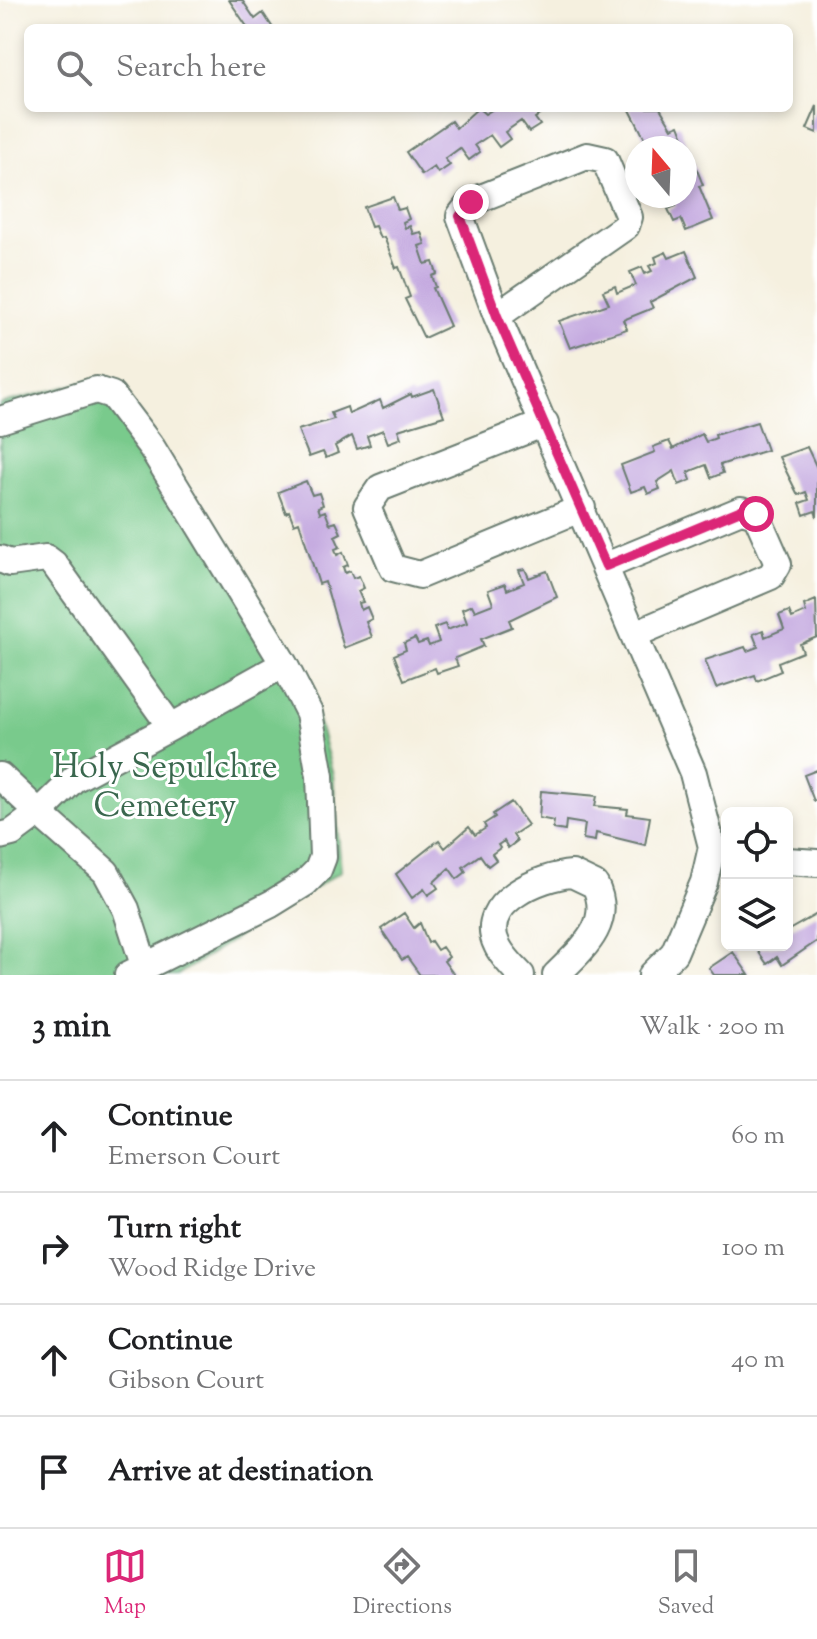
<!DOCTYPE html>
<html lang="en">
<head>
<meta charset="utf-8">
<style>
	:root { --surface:#fff; --page:#f6f6f6; --text:#202124; --muted:#757577; --line:#e0e0e0; --accent:#db2777 }
	body { margin:0; font-family:"Sorts Mill Goudy",serif; background:var(--page); color:var(--text) }
	.controls { position:absolute; right:24px; bottom:24px; display:grid; overflow:hidden; border-radius:12px; box-shadow:0 4px 12px #0003 }
	.controls button { width:72px; height:72px; display:grid; place-items:center; padding:0; border:0; border-bottom:2px solid var(--line); background:var(--surface); color:var(--text); font:40px sans-serif }
	.compass { position:absolute; left:625px; top:136px; width:72px; height:72px; border-radius:50%; background:var(--surface); box-shadow:0 4px 12px #0003; rotate:341deg }
	.stop { position:absolute; width:24px; height:24px; margin:-18px; border:6px solid #db2777; border-radius:50%; background:#fff }
	.stop.end { background:#db2777; border-color:#fff; box-shadow:0 2px 8px #0008 }
	.list { margin:0; padding:0; list-style:none }
	h2 { display:flex; justify-content:space-between; align-items:center; height:104px; margin:0; padding:0 32px; font-size:34px }
	h2 small { font-size:26px; font-weight:400; color:var(--muted) }
	.list li { display:grid; grid-template-columns:52px 1fr auto; gap:24px; align-items:center; box-sizing:border-box; height:112px; padding:0 32px; border-top:2px solid var(--line) }
	.list b { display:block; font-size:30px; white-space:nowrap }
	.list p { margin:0; font-size:26px; white-space:nowrap; color:var(--muted) }
	.list em { font-size:26px; font-style:normal; color:var(--muted) }
	.icon { flex:none; width:44px; height:44px; fill:none; stroke:currentColor; stroke-width:2; stroke-linecap:round; stroke-linejoin:round }
	.map { position:relative; flex:none; width:817px; height:975px; overflow:hidden }
	.search { position:absolute; background:var(--surface); box-shadow:0 4px 12px #0003; left:24px; right:24px; top:24px; height:88px; display:flex; align-items:center; gap:20px; box-sizing:border-box; padding:0 28px; border-radius:12px; color:var(--muted); font-size:30px }
	.sheet { height:552px; background:var(--surface) }
	nav { display:flex; justify-content:space-around; align-items:center; box-sizing:border-box; height:112px; border-top:2px solid var(--line); background:var(--surface); font-size:22px; color:var(--muted) }
	nav a { display:grid; justify-items:center; gap:4px }
	nav .on { color:var(--accent) }
	.map>svg:first-child { display:block }
	.green { fill:#79ca8c; stroke:#4c8460; stroke-width:2 }
	.building { fill:#c5aae0 }
	.lines { fill:none; stroke-linecap:round; stroke-linejoin:round }
	.minor-casing { stroke:#6a7c70; stroke-width:30 }
	.minor { stroke:#fff; stroke-width:26 }
	.route { stroke:#db2777; stroke-width:10 }
	.labels { text-anchor:middle; stroke-width:6; stroke-linejoin:round; paint-order:stroke }
	.park-label { font-size:34px; fill:#3a674e; stroke:#fff }
</style>
</head>
<body>
<div class="map">
<svg width="817" height="975" viewBox="0 0 817 975">
	<rect width="100%" height="100%" fill="#fff"/>
	<filter id="ink" filterUnits="userSpaceOnUse"><feTurbulence type="fractalNoise" baseFrequency=".0125" numOctaves="2"/><feDisplacementMap in="SourceGraphic" scale="16" xChannelSelector="R" yChannelSelector="G"/><feConvolveMatrix kernelMatrix="1 2 1 2 8 2 1 2 1" color-interpolation-filters="sRGB"/></filter>
	<filter id="wash" filterUnits="userSpaceOnUse"><feTurbulence type="fractalNoise" baseFrequency=".006" numOctaves="4" result="noise"/><feDisplacementMap in="SourceGraphic" scale="32" xChannelSelector="R" yChannelSelector="G"/><feGaussianBlur stdDeviation="1.8" result="paint"/><feColorMatrix in="noise" values="0 0 0 0 0 0 0 0 0 0 0 0 0 0 0 0 0 1.4 0 .05"/><feComposite in="paint" operator="in"/></filter>
	<g filter="url(#wash)">
		<rect width="100%" height="100%" fill="#f5f0df"/>
		<!-- green -->
		<path class="green" d="M108 376 311 695 333 775 341 871 177 975H0V404Z"/>
		<g id="blocks">
			<!-- building -->
			<path class="building" d="M229 0H242L255 19 263 13 273 28H248Z
				M817 106V133L807 129Z
				M478 108 485 114 495 108H550L535 118 540 125 529 132 521 121 505 132 510 139 499 147 490 135 475 145 480 152 469 160 460 148 445 159 450 165 438 173 434 167 422 175 406 152 451 121 456 128Z
				M629 108H660L672 128 679 125 703 185 699 186 713 220 686 231 681 219 674 222 668 209 676 206 673 199 685 196V148H656L653 138 646 141Z
				M393 197 398 210 405 208 409 219 403 222 405 228 410 226 413 234 421 232 425 244 419 246 425 264 433 262 437 274 432 276 436 287 433 288 450 326 424 338 405 299 410 297 399 267 396 268 384 237 380 238 375 226 371 227 364 207Z
				M686 251 697 277 650 302 653 308 623 320 627 329 570 348 559 321 609 304 603 291 615 286 617 293 636 285 630 272 642 267 645 274 652 271 649 266 657 263 655 257 666 252 669 258Z
				M434 389 444 416 398 430 401 438 388 443 383 430 367 436 370 445 357 449 352 436 335 446 338 453 326 458 323 452 309 457 298 430 334 419 331 413 347 407 349 414 380 400 383 408 411 394 412 397Z
				M757 422 767 450 720 465 723 473 711 478 706 465 688 472 691 480 679 485 674 471 657 482 660 489 648 494 645 487 631 492 621 465 655 452 653 447 669 441 673 449 702 434 706 442 716 438 715 435Z
				M807 447 817 468V517L815 511 804 515 800 503 809 500 806 492 798 495 779 457Z
				M306 481 312 495 319 493 323 505 318 507 320 513 325 511 330 524 336 522 341 533 335 536 340 547 335 549 337 555 343 552 348 565 343 567 345 573 350 571 353 578 359 576 364 588 358 591 363 602 359 603 361 610 367 607 372 619 366 622 372 637 344 648 325 582 319 584 299 522 294 524 289 511 286 513 278 492Z
				M525 569 529 578 547 571 557 597 509 620 512 627 481 639 484 646 455 658 458 666 437 673 435 668 404 680 394 655 406 650 404 643 415 638 418 644 427 641 429 646 439 642 434 628 445 624 447 630 467 623 462 609 472 605 475 611 493 604 488 590 505 584 507 590 524 583 519 570Z
				M816 600 817 637 800 644 803 652 778 662 781 671 757 681 755 675 716 688 705 660 745 647 747 651 758 647 753 634 763 630 765 637 784 629 779 615 789 611 792 618 806 612 804 605Z
				M817 770V800L814 801 804 775Z
				M541 791 597 796 595 806 628 809 627 814 650 817 645 845 596 833 595 841 583 839 585 824 566 821 565 831 553 829 554 821 539 818Z
				M511 802 528 825 513 835 517 841 508 848 504 841 498 845 500 848 492 854 496 860 488 866 480 855 463 867 466 872 457 879 449 868 434 882 438 888 428 895 424 889 412 898 396 874 439 840 445 848 469 827 475 835 486 828 484 824 495 817 493 814Z
				M404 913 414 928 420 923 428 943 431 941 437 950 442 947 449 957 444 961 454 975H420L407 957 402 960 381 929Z
				M817 914V941L782 965 777 957 767 964 756 948 787 945V931Z
				M733 952 749 975H714L709 968Z"/>
		</g>
	</g>
	<g filter="url(#ink)">
		<use href="#blocks" fill-opacity="0" stroke="#6a7c70" stroke-width="2"/>
		<g class="lines">
			<!-- minor casing -->
			<g class="minor-casing">
				<path id="minor" d="M497 316 626 226 629 217 605 160 587 156 471 202 460 216 497 316 693 773 712 847 704 882 674 953 652 975
					M0 420 96 390 112 395 152 448 284 664 171 727 54 564 46 558 10 563 0 559
					M545 423 380 488 367 507 393 568 420 575 582 508
					M606 566 741 510 756 514 778 564 771 576 635 634
					M0 776 39 813 74 779 171 727
					M0 836 12 833 39 813 106 872 126 909 144 965
					M787 861 817 863
					M128 975 271 904 305 883 318 870 323 857 320 776 309 713 284 664
					M521 975C513 967 502 956 497 945 476 903 541 876 572 874L595 885C614 924 582 949 556 975"/>
			</g>
			<!-- minor -->
			<use href="#minor" class="minor"/>
		</g>
	</g>
	<g class="lines" filter="url(#ink)">
		<!-- route -->
		<path class="route" d="M471 202 460 216 497 316 606 566 741 510 756 514"/>
	</g>
	<g class="labels">
		<!-- park labels -->
		<g class="park-label">
			<text x="165" y="777">Holy Sepulchre<tspan x="165" dy="39">Cemetery</tspan></text>
		</g>
	</g>
</svg>
<div class="controls">
<button><svg class="icon" aria-label="locate" viewBox="0 0 24 24"><circle cx="12" cy="12" r="6"/><path d="M12 2v4M12 18v4M2 12h4M18 12h4"/></svg></button>
<button><svg class="icon" aria-label="layers" viewBox="0 0 24 24"><path d="M12 4l9 5-9 5-9-5zM3 14l9 5 9-5"/></svg></button>
</div>
<svg class="compass" viewBox="-18 -18 36 36"><path d="M0-13l5 13h-10z" fill="#e53935"/><path d="M0 13l5-13h-10z" fill="#757577"/></svg>
<div class="stop" style="left:756px;top:514px"></div>
<div class="stop end" style="left:471px;top:202px"></div>
<div class="search"><svg class="icon" aria-label="search" viewBox="0 0 24 24"><circle cx="10" cy="10" r="6"/><path d="M15 15l6 6"/></svg>Search here</div>
</div>
<section class="sheet">
<h2>3 min<small>Walk · 200 m</small></h2>
<ul class="list">
<li><svg class="icon" aria-label="ahead" viewBox="0 0 24 24"><path d="M12 20V5M6 11l6-6 6 6"/></svg><div><b>Continue</b><p>Emerson Court</p></div><em>60 m</em></li>
<li><svg class="icon" aria-label="right" viewBox="0 0 24 24"><path d="M7 20v-9h11M14 6l5 5-5 5"/></svg><div><b>Turn right</b><p>Wood Ridge Drive</p></div><em>100 m</em></li>
<li><svg class="icon" aria-label="ahead" viewBox="0 0 24 24"><path d="M12 20V5M6 11l6-6 6 6"/></svg><div><b>Continue</b><p>Gibson Court</p></div><em>40 m</em></li>
<li><svg class="icon" aria-label="arrive" viewBox="0 0 24 24"><path d="M6 21V4h12l-3 4 3 4H6"/></svg><div><b>Arrive at destination</b></div></li>
</ul>
</section>
<nav>
<a class="on"><svg class="icon" aria-label="map" viewBox="0 0 24 24"><path d="M3 6l6-2 6 2 6-2v14l-6 2-6-2-6 2zM9 4v14M15 6v14"/></svg>Map</a>
<a><svg class="icon" aria-label="directions" viewBox="0 0 24 24"><path d="M12 3l9 9-9 9-9-9zM9 14v-3h6M13 9l2 2-2 2"/></svg>Directions</a>
<a><svg class="icon" aria-label="saved" viewBox="0 0 24 24"><path d="M7 4h10v16l-5-4-5 4z"/></svg>Saved</a>
</nav>
</body>
</html>
